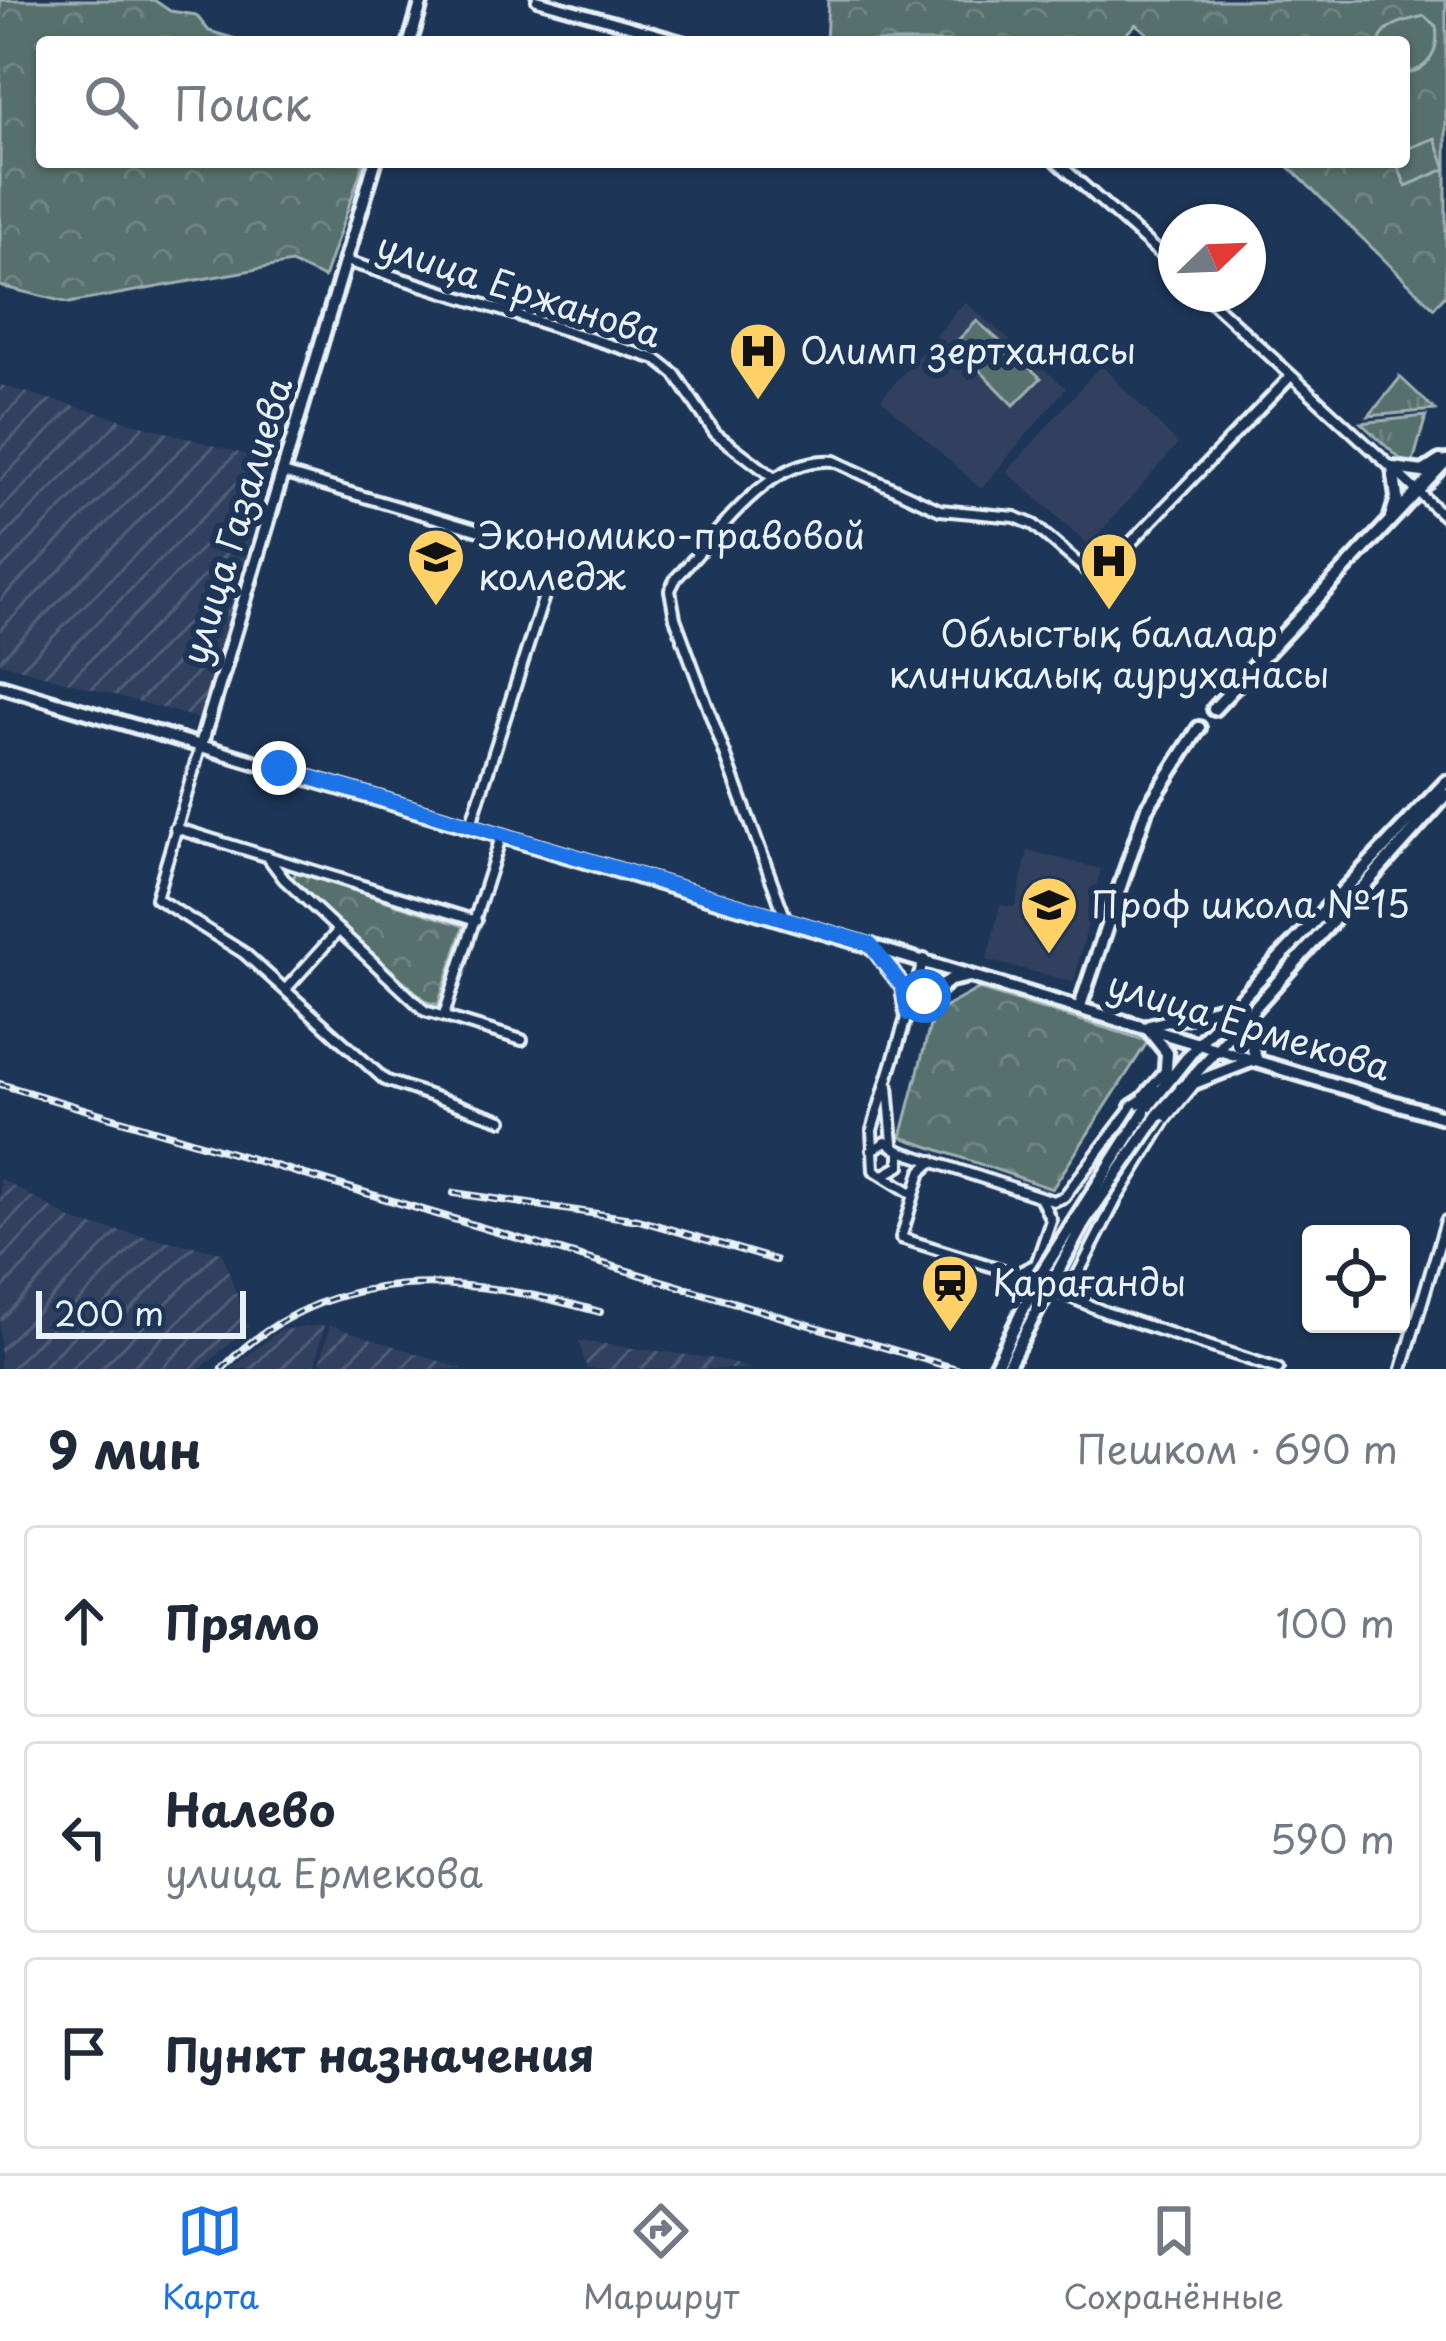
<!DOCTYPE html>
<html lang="ru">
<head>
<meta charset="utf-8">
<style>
	:root { --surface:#fff; --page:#f2f2f3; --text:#1f2937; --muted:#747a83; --line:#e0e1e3; --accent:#1a73e8 }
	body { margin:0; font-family:"Playpen Sans",sans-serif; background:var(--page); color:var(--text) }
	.controls { position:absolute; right:36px; bottom:36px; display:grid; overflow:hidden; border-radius:12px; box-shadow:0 3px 9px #0004 }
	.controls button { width:108px; height:108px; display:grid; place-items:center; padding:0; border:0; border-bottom:3px solid var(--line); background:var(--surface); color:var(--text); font:60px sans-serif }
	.compass { position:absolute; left:1158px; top:204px; width:108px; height:108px; border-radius:50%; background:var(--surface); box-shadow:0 3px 9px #0004; rotate:67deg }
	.scale { position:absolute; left:36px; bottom:30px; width:210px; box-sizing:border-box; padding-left:12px; border:6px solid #e8f1f8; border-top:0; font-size:33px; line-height:42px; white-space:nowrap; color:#e8f1f8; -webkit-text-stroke:9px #1d3557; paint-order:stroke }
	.stop { position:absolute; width:36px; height:36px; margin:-27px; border:9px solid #1a73e8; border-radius:50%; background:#fff }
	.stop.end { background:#1a73e8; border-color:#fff; box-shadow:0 3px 12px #0008 }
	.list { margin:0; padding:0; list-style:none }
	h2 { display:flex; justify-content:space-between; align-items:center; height:156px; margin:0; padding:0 48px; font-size:51px }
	h2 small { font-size:39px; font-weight:400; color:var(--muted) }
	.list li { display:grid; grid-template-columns:78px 1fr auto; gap:36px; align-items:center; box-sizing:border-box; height:192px; margin:0 24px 24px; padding:0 24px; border:3px solid var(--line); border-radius:12px }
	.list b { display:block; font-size:45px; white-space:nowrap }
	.list p { margin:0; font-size:39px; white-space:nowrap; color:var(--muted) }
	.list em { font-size:39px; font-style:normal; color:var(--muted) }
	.icon { flex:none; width:66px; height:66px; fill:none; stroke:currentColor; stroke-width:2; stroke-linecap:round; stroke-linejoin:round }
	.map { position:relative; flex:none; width:1446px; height:1369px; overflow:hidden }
	.search { position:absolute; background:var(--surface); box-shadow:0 3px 9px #0004; left:36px; right:36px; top:36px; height:132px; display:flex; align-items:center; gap:30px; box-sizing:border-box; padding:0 42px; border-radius:12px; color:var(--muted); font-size:45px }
	.sheet { height:804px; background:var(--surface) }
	nav { display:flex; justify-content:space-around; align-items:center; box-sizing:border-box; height:168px; border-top:3px solid var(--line); background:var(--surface); font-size:33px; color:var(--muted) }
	nav a { display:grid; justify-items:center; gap:6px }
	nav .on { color:var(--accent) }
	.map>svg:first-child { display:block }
	.built { fill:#32415f }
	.industrial { fill:url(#industrial-furrows) }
	.grass { fill:url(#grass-tufts); stroke:#9fb0b2; stroke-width:3 }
	.forest { fill:url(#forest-crowns); stroke:#9fb0b2; stroke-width:3 }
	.garden { fill:#56706d; stroke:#9fb0b2; stroke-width:3 }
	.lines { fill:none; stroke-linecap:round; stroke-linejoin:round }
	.major-tunnel { stroke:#3b516f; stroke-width:10; stroke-dasharray:10 5; stroke-linecap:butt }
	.minor-casing { stroke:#e8f1f8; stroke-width:16 }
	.major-casing { stroke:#e8f1f8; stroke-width:20 }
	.minor { stroke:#1d3557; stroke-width:8 }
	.major { stroke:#1d3557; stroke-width:10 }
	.rail-casing { stroke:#e8f1f8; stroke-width:8 }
	.rail { stroke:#1d3557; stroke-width:3; stroke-dasharray:9; stroke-linecap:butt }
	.major-bridge-casing { stroke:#e8f1f8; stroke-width:20; stroke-linecap:butt }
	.major-bridge { stroke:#1d3557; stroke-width:10 }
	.route { stroke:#1a73e8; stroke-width:15 }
	.labels { text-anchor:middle; stroke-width:12; stroke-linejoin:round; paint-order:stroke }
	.street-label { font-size:36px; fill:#e8f1f8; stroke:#1d3557 }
	.poi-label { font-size:36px; fill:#e8f1f8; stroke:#1d3557; text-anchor:start }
</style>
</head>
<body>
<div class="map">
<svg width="1446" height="1369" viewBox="0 0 1446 1369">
	<defs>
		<pattern id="industrial-furrows" width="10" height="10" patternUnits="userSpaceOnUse" patternTransform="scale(3)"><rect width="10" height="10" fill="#32415f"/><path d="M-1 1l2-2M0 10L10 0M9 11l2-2" fill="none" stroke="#505d77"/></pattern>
		<pattern id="grass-tufts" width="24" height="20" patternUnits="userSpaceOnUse" patternTransform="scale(3)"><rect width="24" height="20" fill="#56706d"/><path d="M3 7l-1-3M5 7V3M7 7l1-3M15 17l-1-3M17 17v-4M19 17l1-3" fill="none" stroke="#6e8583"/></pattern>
		<pattern id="forest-crowns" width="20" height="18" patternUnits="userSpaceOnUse" patternTransform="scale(3)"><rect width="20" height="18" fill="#56706d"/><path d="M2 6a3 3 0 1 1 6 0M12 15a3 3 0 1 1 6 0" fill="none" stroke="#6e8583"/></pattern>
	</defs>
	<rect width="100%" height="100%" fill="#1d3557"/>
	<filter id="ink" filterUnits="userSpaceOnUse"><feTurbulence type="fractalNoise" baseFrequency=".00833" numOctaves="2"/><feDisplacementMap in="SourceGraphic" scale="24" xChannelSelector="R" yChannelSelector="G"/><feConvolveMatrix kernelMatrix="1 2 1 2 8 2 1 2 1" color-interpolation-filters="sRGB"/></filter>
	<g filter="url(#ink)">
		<!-- built -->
		<path class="built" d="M965 302 1066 388 981 489 881 399Z
			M1101 365 1178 444 1089 545 1007 472Z
			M1028 851 1101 869 1074 982 987 960 1000 905 1015 907Z"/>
		<!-- industrial -->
		<path class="industrial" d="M0 385 272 462 201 719 0 663Z
			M0 1178 76 1222 222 1252 248 1327 201 1369H0Z
			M324 1325 314 1369H231L280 1330Z
			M330 1325 463 1369H319Z
			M579 1341 718 1359 751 1369H587Z"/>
		<!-- grass -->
		<path class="grass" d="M1400 377 1435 410 1369 416 1400 378Z
			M1426 416 1411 469 1361 423Z"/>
		<!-- forest -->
		<path class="forest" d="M0 0H154L170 11 196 15 209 31 246 42H42V162H364L324 278 291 263 69 303 0 286Z
			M828 0H1446V294L1434 308 1284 162H1404V42H1157L1136 24 1118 42H826Z
			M296 872 464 926 438 1005 427 1002 292 880Z
			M978 989 1148 1041 1052 1189 901 1137 933 1014Z"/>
		<!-- garden -->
		<path class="garden" d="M1424 16 1436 26C1440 51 1429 70 1404 74V42H1379C1386 23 1406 21 1424 16Z
			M1435 138 1446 169 1406 186 1396 162H1404V150Z
			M977 321 1041 378 1014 405 954 344Z"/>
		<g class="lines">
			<!-- major-tunnel -->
			<path class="major-tunnel" d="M1199 728 1214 709"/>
			<!-- minor casing -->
			<g class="minor-casing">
				<path id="minor" d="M537 0 685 42
					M1057 162 1176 268
					M346 261 656 359 675 374 715 433 773 477
					M1203 294 1446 518
					M283 473 493 535
					M201 745 156 898 244 953 385 1080 502 1120
					M471 824 545 593
					M175 828 476 921
					M267 856 284 879 425 1011 522 1040
					M785 917 675 618 670 590 676 578C719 534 767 456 834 461L940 510 1015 517 1034 525 1096 579 1291 376
					M285 990 339 930
					M444 1015 502 834
					M888 1086 893 1143
					M1144 1096 1165 1071
					M872 1150 886 1142 900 1151V1166L884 1175
					M900 1151 1053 1201 1064 1197 1133 1106
					M933 1161 921 1172 901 1238 1016 1274 1105 1312 1278 1369
					M913 1194 874 1170 872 1130 924 959
					M1018 1273 1036 1264 1051 1220 1041 1199
					M1058 1291 1074 1282 1116 1200 1166 1119 1193 1086
					M1402 1369 1446 1221"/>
			</g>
			<!-- major casing -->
			<g class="major-casing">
				<path id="major" d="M410 42 422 0
					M1391 517 1397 498 1393 468 1423 472 1440 461
					M0 686 1446 1118
					M1214 709 1446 461
					M201 745 375 162
					M872 946 903 987 907 1014
					M1080 1006 1146 810 1199 728
					M1248 1013 1246 1028 1256 1058
					M907 1014 950 980 969 976
					M1149 1026 1235 1004
					M1148 1029 1167 1053 1165 1082
					M1181 1088 1256 1059
					M1132 1107 1157 1091
					M1144 1112 1199 1043 1446 782
					M1158 1115 1446 795"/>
			</g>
			<!-- minor -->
			<use href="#minor" class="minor"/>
			<!-- major -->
			<use href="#major" class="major"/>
			<!-- rail casing -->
			<g class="rail-casing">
				<path id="rail" d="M0 1084 957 1369
					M454 1193 639 1220 775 1260
					M222 1369C327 1259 467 1275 600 1312"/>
			</g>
			<!-- rail -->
			<use href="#rail" class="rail"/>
			<!-- major-bridge casing -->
			<g class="major-bridge-casing">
				<path id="major-bridge" d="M994 1369 1040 1275 1144 1112
					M1006 1369 1086 1219 1158 1115"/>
			</g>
			<!-- major-bridge -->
			<use href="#major-bridge" class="major-bridge"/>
		</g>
	</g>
	<g class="lines" filter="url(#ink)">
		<!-- route -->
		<path class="route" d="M279 768 870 944 903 987 908 1014 924 996"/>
	</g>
	<!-- icons -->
	<defs>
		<g id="hospital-pin" transform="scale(3)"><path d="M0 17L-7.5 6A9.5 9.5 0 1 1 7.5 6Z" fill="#ffd166" stroke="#1d3557"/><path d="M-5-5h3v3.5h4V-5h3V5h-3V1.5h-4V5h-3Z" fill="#111"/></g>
		<g id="university-pin" transform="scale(3)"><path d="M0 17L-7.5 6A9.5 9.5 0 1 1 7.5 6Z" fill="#ffd166" stroke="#1d3557"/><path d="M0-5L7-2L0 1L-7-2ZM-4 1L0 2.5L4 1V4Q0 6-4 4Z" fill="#111"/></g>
		<g id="station-pin" transform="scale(3)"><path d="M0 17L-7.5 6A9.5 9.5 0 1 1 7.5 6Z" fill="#ffd166" stroke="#1d3557"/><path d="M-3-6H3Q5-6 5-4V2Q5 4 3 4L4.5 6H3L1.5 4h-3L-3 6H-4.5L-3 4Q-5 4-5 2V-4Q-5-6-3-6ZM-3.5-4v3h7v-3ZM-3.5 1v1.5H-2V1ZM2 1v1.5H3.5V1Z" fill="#111"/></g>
	</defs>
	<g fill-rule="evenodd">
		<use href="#hospital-pin" x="758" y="351"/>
		<use href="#university-pin" x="436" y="557"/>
		<use href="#hospital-pin" x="1109" y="561"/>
		<use href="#university-pin" x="1049" y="905"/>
		<use href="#station-pin" x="950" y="1283"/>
	</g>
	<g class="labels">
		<!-- street labels -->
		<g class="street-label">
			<text transform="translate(519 290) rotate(18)" y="13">улица Ержанова</text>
			<text transform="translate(237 521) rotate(-73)" y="13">улица Газалиева</text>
			<text transform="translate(1249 1026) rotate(17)" y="13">улица Ермекова</text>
		</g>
		<!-- poi labels -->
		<g class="poi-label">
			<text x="800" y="364">Олимп зертханасы</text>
			<text x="478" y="549">Экономико-правовой<tspan x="478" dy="41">колледж</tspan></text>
			<text x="1109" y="647" text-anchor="middle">Облыстық балалар<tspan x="1109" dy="41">клиникалық ауруханасы</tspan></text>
			<text x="1091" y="918">Проф школа №15</text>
			<text x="992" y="1296">Қарағанды</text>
		</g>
	</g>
</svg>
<div class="controls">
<button><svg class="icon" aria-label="locate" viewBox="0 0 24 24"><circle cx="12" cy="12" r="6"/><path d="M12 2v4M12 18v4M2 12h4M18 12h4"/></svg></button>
</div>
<svg class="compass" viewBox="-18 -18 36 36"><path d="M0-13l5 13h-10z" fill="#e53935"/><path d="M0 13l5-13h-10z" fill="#747a83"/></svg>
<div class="scale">200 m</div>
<div class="stop" style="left:924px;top:996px"></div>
<div class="stop end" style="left:279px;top:768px"></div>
<div class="search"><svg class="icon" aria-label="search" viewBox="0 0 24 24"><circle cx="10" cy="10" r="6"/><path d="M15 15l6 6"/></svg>Поиск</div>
</div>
<section class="sheet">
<h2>9 мин<small>Пешком · 690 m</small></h2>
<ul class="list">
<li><svg class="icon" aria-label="ahead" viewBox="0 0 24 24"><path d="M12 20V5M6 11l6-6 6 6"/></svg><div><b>Прямо</b></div><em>100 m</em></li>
<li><svg class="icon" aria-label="left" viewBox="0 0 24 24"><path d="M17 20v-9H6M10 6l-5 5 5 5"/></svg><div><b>Налево</b><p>улица Ермекова</p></div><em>590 m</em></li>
<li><svg class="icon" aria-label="arrive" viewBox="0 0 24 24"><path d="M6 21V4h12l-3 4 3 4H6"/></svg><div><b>Пункт назначения</b></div></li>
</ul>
</section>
<nav>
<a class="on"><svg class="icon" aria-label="map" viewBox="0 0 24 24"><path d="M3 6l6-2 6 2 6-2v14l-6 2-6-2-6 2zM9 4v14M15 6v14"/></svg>Карта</a>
<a><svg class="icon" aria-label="directions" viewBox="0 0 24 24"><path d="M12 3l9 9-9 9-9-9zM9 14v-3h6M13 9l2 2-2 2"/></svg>Маршрут</a>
<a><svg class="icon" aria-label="saved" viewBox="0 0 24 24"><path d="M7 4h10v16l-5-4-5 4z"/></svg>Сохранённые</a>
</nav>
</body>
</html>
